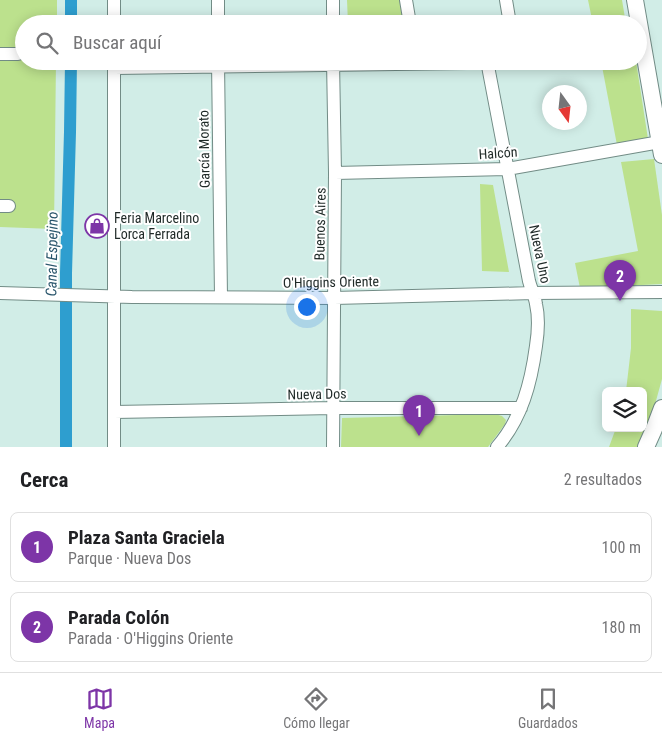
<!DOCTYPE html>
<html lang="es">
<head>
<meta charset="utf-8">
<style>
	:root { --surface:#fff; --page:#f2f2f2; --text:#202124; --muted:#757577; --line:#e0e0e0; --accent:#7d35a7 }
	body { margin:0; font-family:"Roboto Condensed",sans-serif; background:var(--page); color:var(--text) }
	.controls { position:absolute; right:15px; bottom:15px; display:grid; overflow:hidden; border-radius:8px; box-shadow:0 2px 12px #0003 }
	.controls button { width:45px; height:45px; display:grid; place-items:center; padding:0; border:0; border-bottom:1px solid var(--line); background:var(--surface); color:var(--text); font:25px sans-serif }
	.compass { position:absolute; left:542px; top:85px; width:45px; height:45px; border-radius:50%; background:var(--surface); box-shadow:0 2px 12px #0003; rotate:165deg }
	.you { position:absolute; left:306px; top:306px; width:18px; height:18px; margin:-12px; border:4px solid #fff; border-radius:50%; background:#1a73e8; box-shadow:0 0 0 8px #1a73e833 }
	.badge { display:grid; place-items:center; width:32px; height:32px; border-radius:50%; background:var(--accent); color:#fff; font-size:16px; font-weight:700 }
	.pin { position:absolute; translate:-50% -41px; filter:drop-shadow(0 1px 2px #0008) }
	.pin::after { content:''; position:absolute; top:26px; width:18px; height:15px; background:inherit; clip-path:polygon(0 0,100% 0,50% 100%) }
	.list { margin:0; padding:0; list-style:none }
	h2 { display:flex; justify-content:space-between; align-items:center; height:65px; margin:0; padding:0 20px; font-size:21px }
	h2 small { font-size:16px; font-weight:400; color:var(--muted) }
	.list li { display:grid; grid-template-columns:32px 1fr auto; gap:15px; align-items:center; box-sizing:border-box; height:70px; margin:0 10px 10px; padding:0 10px; border:1px solid var(--line); border-radius:8px }
	.list b { display:block; font-size:19px; white-space:nowrap }
	.list p { margin:0; font-size:16px; white-space:nowrap; color:var(--muted) }
	.list em { font-size:16px; font-style:normal; color:var(--muted) }
	.icon { flex:none; width:28px; height:28px; fill:none; stroke:currentColor; stroke-width:2; stroke-linecap:round; stroke-linejoin:round }
	.map { position:relative; flex:none; width:662px; height:447px; overflow:hidden }
	.search { position:absolute; background:var(--surface); box-shadow:0 2px 12px #0003; left:15px; right:15px; top:15px; height:55px; display:flex; align-items:center; gap:12px; box-sizing:border-box; padding:0 18px; border-radius:28px; color:var(--muted); font-size:19px }
	.sheet { height:225px; background:var(--surface) }
	nav { display:flex; justify-content:space-around; align-items:center; box-sizing:border-box; height:70px; border-top:1px solid var(--line); background:var(--surface); font-size:14px; color:var(--muted) }
	nav a { display:grid; justify-items:center; gap:2px }
	nav .on { color:var(--accent) }
	.map>svg:first-child { display:block }
	.green { fill:#bce18d }
	.lines { fill:none; stroke-linecap:round; stroke-linejoin:round }
	.canal { stroke:#2e9ecf; stroke-width:12 }
	.minor-casing { stroke:#728c86; stroke-width:14 }
	.major-casing { stroke:#728c86; stroke-width:18 }
	.minor { stroke:#fff; stroke-width:12 }
	.major { stroke:#fff; stroke-width:16 }
	.labels { text-anchor:middle; stroke-width:4; stroke-linejoin:round; paint-order:stroke }
	.street-label { font-size:14px; fill:#1f2927; stroke:#fff }
	.poi-label { font-size:14px; fill:#1f2927; stroke:#fff; text-anchor:start }
	.water-label { font-size:15px; font-style:italic; fill:#2a566c; stroke:#fff }
</style>
</head>
<body>
<div class="map">
<svg width="662" height="447" viewBox="0 0 662 447">
	<rect width="100%" height="100%" fill="#d1ede7"/>
	<!-- green -->
	<path class="green" d="M0 0H57V24H24V61H56L54 229 0 227Z
		M347 0H401L405 24H348Z
		M588 0H622L626 24H593Z
		M601 61H636L648 139 617 145Z
		M654 159 662 215V284L580 288 575 263 638 251 621 162Z
		M480 184 493 185 509 272 482 271Z
		M631 309 662 311V379L654 408 638 447H609L616 428H643V391H626L631 348Z
		M495 414 502 416 506 420 505 424 488 447H341L342 418Z"/>
	<g class="lines">
		<!-- canal -->
		<path class="canal" d="M71 24V0
			M66 447V273L70 132 71 61"/>
		<!-- minor casing -->
		<g class="minor-casing">
			<path id="minor" d="M114 0V24
				M218 0V24
				M333 0V24
				M406 0 410 24
				M506 0 510 24
				M0 54H18
				M218 61 221 297
				M487 61 529 281C531 289 535 296 536 304 539 317 538 333 536 346 531 383 522 418 497 447
				M114 68 467 63 487 61
				M335 173 507 169 660 142
				M0 206H9
				M0 293 132 297 334 298 533 293 662 292
				M114 412 333 408H521
				M114 447V61
				M333 447 335 173 333 61"/>
		</g>
		<!-- major casing -->
		<g class="major-casing">
			<path id="major" d="M635 0 662 155
				M646 447 654 429 662 408"/>
		</g>
		<!-- minor -->
		<use href="#minor" class="minor"/>
		<!-- major -->
		<use href="#major" class="major"/>
	</g>
	<!-- icons -->
	<defs>
		<g id="shop-ring" transform="scale(1.25)"><circle r="9.5" fill="#fff" stroke="#7d35a7" stroke-width="1.5"/><path d="M-5-2.5h2.3a2.7 3.5 0 0 1 5.4 0H5L5.5 6h-11ZM-1.5-2.5h3a1.5 2.3 0 0 0-3 0Z" fill="#7d35a7"/></g>
	</defs>
	<g fill-rule="evenodd">
		<use href="#shop-ring" x="97" y="226"/>
	</g>
	<g class="labels">
		<!-- street labels -->
		<g class="street-label">
			<text transform="translate(204 149) rotate(-91)" y="5">García Morato</text>
			<text transform="translate(498 153) rotate(-4)" y="5">Halcón</text>
			<text transform="translate(320 224) rotate(-89)" y="5">Buenos Aires</text>
			<text transform="translate(540 254) rotate(78)" y="5">Nueva Uno</text>
			<text transform="translate(331 282) rotate(-1)" y="5">O'Higgins Oriente</text>
			<text transform="translate(317 394) rotate(-1)" y="5">Nueva Dos</text>
		</g>
		<!-- poi labels -->
		<g class="poi-label">
			<text x="114" y="223">Feria Marcelino<tspan x="114" dy="16">Lorca Ferrada</tspan></text>
		</g>
		<!-- water labels -->
		<g class="water-label">
			<text transform="translate(52 254) rotate(-89)" y="5">Canal Espejino</text>
		</g>
	</g>
</svg>
<div class="controls">
<button><svg class="icon" aria-label="layers" viewBox="0 0 24 24"><path d="M12 4l9 5-9 5-9-5zM3 14l9 5 9-5"/></svg></button>
</div>
<svg class="compass" viewBox="-18 -18 36 36"><path d="M0-13l5 13h-10z" fill="#e53935"/><path d="M0 13l5-13h-10z" fill="#757577"/></svg>
<div class="you"></div>
<div class="pin badge" style="left:419px;top:436px">1</div>
<div class="pin badge" style="left:620px;top:301px">2</div>
<div class="search"><svg class="icon" aria-label="search" viewBox="0 0 24 24"><circle cx="10" cy="10" r="6"/><path d="M15 15l6 6"/></svg>Buscar aquí</div>
</div>
<section class="sheet">
<h2>Cerca<small>2 resultados</small></h2>
<ul class="list">
<li><span class="badge">1</span><div><b>Plaza Santa Graciela</b><p>Parque · Nueva Dos</p></div><em>100 m</em></li>
<li><span class="badge">2</span><div><b>Parada Colón</b><p>Parada · O'Higgins Oriente</p></div><em>180 m</em></li>
</ul>
</section>
<nav>
<a class="on"><svg class="icon" aria-label="map" viewBox="0 0 24 24"><path d="M3 6l6-2 6 2 6-2v14l-6 2-6-2-6 2zM9 4v14M15 6v14"/></svg>Mapa</a>
<a><svg class="icon" aria-label="directions" viewBox="0 0 24 24"><path d="M12 3l9 9-9 9-9-9zM9 14v-3h6M13 9l2 2-2 2"/></svg>Cómo llegar</a>
<a><svg class="icon" aria-label="saved" viewBox="0 0 24 24"><path d="M7 4h10v16l-5-4-5 4z"/></svg>Guardados</a>
</nav>
</body>
</html>
